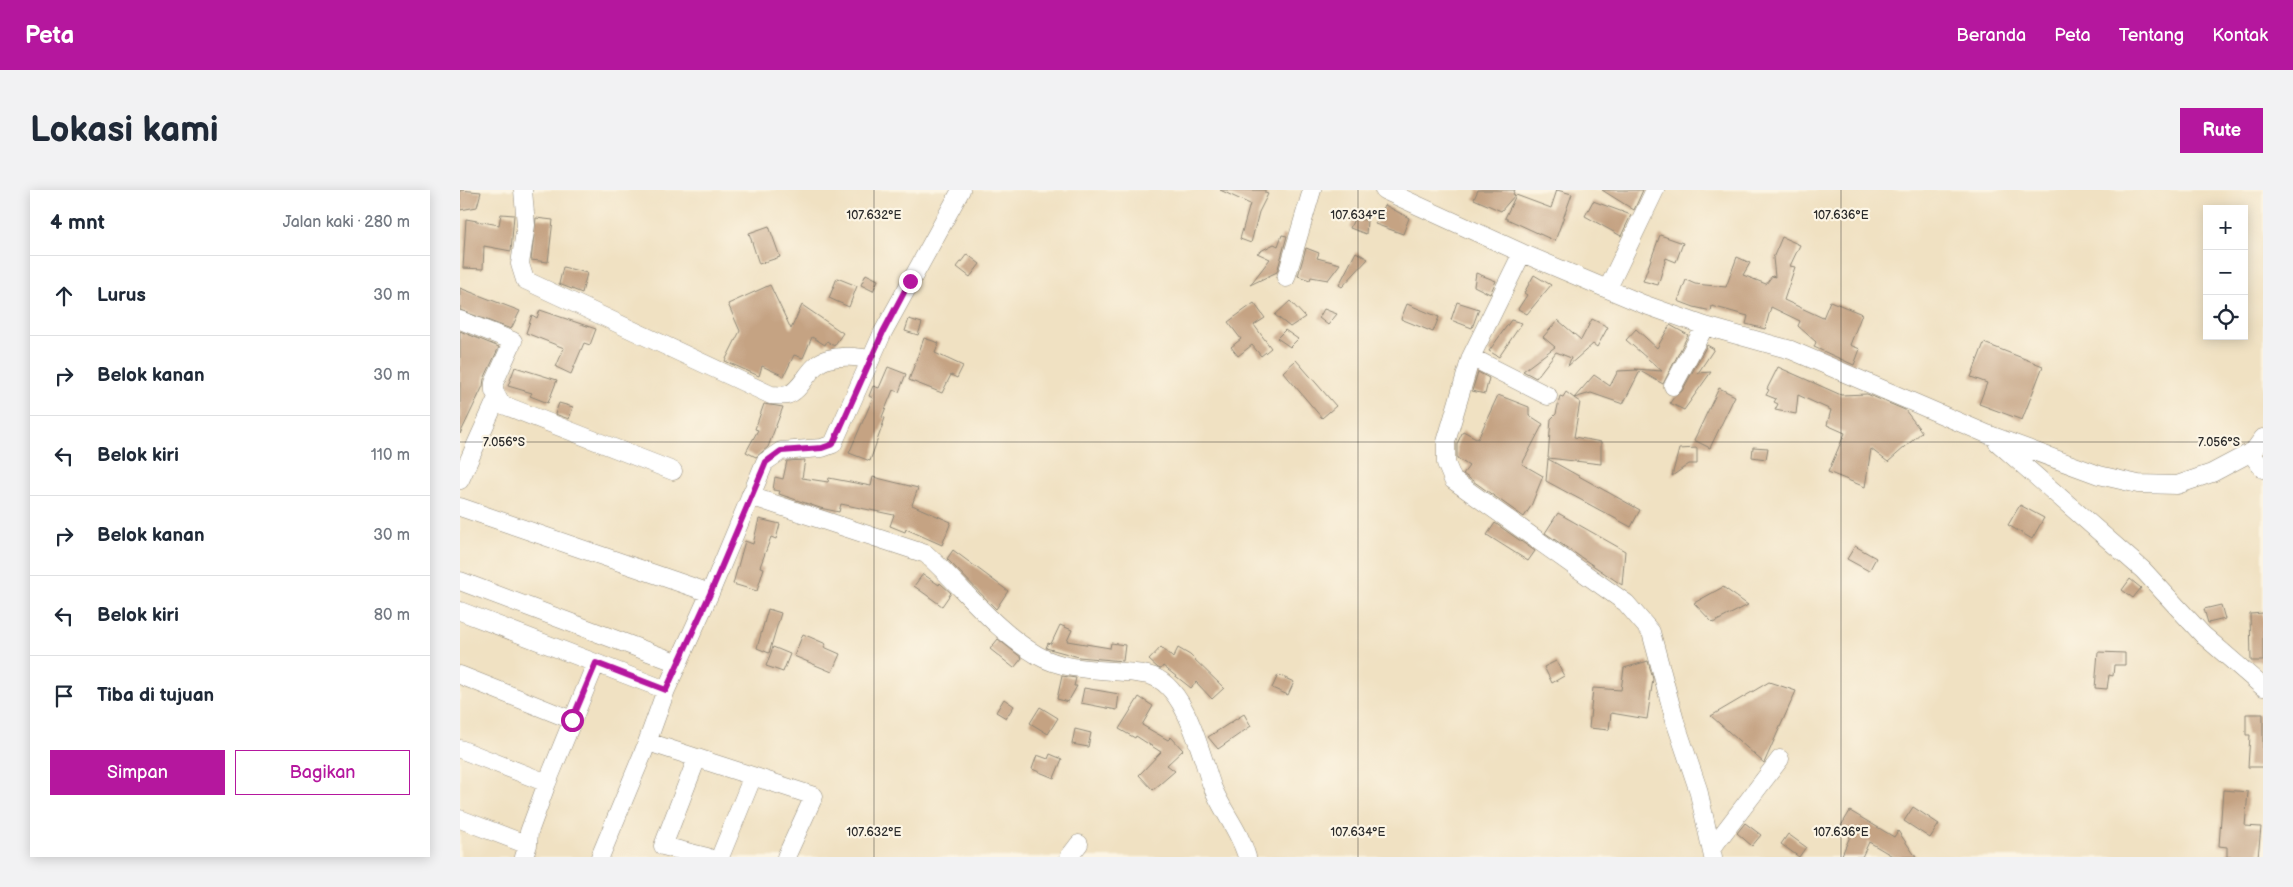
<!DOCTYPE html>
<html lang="id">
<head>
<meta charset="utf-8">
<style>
	:root { --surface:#fff; --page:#f2f2f3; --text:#1f2937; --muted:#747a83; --line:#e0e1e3; --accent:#b5179e }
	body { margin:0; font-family:"Balsamiq Sans",sans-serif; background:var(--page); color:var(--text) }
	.controls { position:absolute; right:15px; top:15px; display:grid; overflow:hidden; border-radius:0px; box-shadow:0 2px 12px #0003 }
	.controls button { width:45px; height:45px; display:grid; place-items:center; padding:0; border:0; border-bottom:1px solid var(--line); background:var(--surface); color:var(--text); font:25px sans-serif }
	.stop { position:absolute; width:15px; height:15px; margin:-11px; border:4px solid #b5179e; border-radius:50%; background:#fff }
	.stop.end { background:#b5179e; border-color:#fff; box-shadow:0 1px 5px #0008 }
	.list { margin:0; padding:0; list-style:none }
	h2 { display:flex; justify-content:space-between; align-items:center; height:65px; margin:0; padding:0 20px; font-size:21px }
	h2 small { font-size:16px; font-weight:400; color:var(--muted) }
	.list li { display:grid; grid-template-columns:32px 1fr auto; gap:15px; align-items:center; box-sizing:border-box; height:80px; padding:0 20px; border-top:1px solid var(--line) }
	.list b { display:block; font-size:19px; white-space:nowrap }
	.list em { font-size:16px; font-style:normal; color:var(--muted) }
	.actions { display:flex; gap:10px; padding:15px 20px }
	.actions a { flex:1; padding:11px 0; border:1px solid var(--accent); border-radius:0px; text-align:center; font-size:18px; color:var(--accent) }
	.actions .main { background:var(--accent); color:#fff }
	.icon { flex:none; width:28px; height:28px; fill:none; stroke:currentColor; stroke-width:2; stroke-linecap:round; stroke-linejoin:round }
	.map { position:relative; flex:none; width:1803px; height:667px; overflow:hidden; border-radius:0px }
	header { display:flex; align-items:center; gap:30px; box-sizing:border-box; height:70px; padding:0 25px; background:var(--accent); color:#fff }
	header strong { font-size:24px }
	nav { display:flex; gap:28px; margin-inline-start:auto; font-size:18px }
	.intro { display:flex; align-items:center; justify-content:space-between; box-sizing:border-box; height:120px; padding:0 30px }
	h1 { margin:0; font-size:35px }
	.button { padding:12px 22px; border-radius:0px; background:var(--accent); color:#fff; font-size:18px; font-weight:700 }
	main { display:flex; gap:30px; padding:0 30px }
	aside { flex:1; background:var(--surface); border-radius:0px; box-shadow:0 2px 12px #0003 }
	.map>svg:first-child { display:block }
	.building { fill:#c5a383 }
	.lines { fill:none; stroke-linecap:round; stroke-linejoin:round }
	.street-casing { stroke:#8e8676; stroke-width:19 }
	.street { stroke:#fff; stroke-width:18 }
	.route { stroke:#b5179e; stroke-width:6 }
	.ticks { fill:none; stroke:#2b2b2b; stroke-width:1; stroke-opacity:0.45 }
	.ticks-label { font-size:12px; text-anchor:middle; fill:#2b2b2b; stroke:#fcf5e5; stroke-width:4.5; stroke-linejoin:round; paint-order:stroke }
</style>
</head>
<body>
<header>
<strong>Peta</strong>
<nav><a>Beranda</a><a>Peta</a><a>Tentang</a><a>Kontak</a></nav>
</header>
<div class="intro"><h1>Lokasi kami</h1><a class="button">Rute</a></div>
<main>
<aside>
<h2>4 mnt<small>Jalan kaki · 280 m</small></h2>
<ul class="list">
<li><svg class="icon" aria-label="ahead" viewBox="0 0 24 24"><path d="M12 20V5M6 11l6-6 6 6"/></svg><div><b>Lurus</b></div><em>30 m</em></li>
<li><svg class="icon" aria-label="right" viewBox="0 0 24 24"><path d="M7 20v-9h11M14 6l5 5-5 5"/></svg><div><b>Belok kanan</b></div><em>30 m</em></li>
<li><svg class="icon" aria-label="left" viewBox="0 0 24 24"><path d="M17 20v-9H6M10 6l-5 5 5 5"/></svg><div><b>Belok kiri</b></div><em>110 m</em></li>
<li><svg class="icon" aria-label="right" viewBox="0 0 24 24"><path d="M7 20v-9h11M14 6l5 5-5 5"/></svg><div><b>Belok kanan</b></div><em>30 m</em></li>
<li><svg class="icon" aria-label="left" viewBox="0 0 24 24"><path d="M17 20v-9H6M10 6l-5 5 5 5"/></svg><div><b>Belok kiri</b></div><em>80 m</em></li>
<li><svg class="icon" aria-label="arrive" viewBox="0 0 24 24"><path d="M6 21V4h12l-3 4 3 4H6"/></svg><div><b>Tiba di tujuan</b></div></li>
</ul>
<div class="actions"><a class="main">Simpan</a><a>Bagikan</a></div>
</aside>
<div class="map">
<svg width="1803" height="667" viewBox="0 0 1803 667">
	<rect width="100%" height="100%" fill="#fcf5e5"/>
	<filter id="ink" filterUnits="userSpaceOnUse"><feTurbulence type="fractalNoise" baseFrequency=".02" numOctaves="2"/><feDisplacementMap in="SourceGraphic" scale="10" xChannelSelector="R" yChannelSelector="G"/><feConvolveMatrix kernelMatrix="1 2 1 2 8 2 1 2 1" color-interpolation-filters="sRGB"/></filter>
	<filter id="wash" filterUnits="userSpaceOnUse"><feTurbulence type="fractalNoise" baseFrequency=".0096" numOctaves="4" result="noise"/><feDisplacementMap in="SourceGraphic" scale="20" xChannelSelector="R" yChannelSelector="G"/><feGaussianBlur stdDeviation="1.12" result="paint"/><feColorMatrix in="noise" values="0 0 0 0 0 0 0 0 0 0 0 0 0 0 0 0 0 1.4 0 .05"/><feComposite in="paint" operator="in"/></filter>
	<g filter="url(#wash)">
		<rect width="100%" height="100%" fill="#f0e1c2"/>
		<g id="blocks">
			<!-- building -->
			<path class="building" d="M0 0 21 2 17 17 0 20Z
				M760 0H805V3L808 4 799 22 791 53 780 49 790 14Z
				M1018 0H1055L1053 4 1055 5 1041 21 1014 9Z
				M1097 0 1112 4 1095 51 1045 28 1056 5 1091 18Z
				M1142 0H1183L1174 20Z
				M1133 11 1171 25 1161 46 1125 26Z
				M925 15 949 28 943 44 915 34Z
				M41 24 54 25 51 61 24 56 23 79 3 78 6 29 39 35Z
				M76 28 93 30 88 72 71 70Z
				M894 29 907 30 906 44 890 38Z
				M309 36 320 67 299 74 289 43Z
				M822 45 827 46 817 82 790 95 810 69 797 63 814 54 818 56Z
				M1200 45 1223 53 1216 72 1206 68 1198 95 1183 91Z
				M1322 47 1340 55 1330 76 1335 77 1324 110 1363 128 1370 111 1402 124 1390 155 1400 159 1394 175 1354 157 1356 152 1338 136 1340 131 1311 117 1305 139 1286 134 1288 126 1252 116 1251 121 1234 117 1218 111 1226 90 1235 94 1266 97 1277 67 1290 73 1283 85 1306 94 1312 86 1315 87 1313 68Z
				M846 58 859 63 857 68 880 74 868 90 851 87 850 90 838 86Z
				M896 62 908 69 882 97 879 95Z
				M507 64 520 74 510 87 497 77Z
				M103 77 127 83 122 103 99 94Z
				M1016 83 1036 91 1030 104 1014 96Z
				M406 84 418 90 413 101 401 95Z
				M1074 85 1091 95 1067 124 1058 119 1067 105 1064 103Z
				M377 88 397 96 389 117 369 108Z
				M310 95 331 139 342 115 383 143 374 156 367 151 365 155 352 147 343 168 334 165 324 186 302 176 299 186 265 171 280 141 268 114Z
				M0 98 60 121 51 139 0 120Z
				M830 111 845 127 830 137 815 125Z
				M997 112 1019 119 1012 138 991 130Z
				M794 113 805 128 794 135 811 158 801 166 792 155 778 166 771 157 781 149 768 132Z
				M947 114 979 127 973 142 941 129Z
				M864 119 877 124 868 135 859 128Z
				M80 120 136 139 130 155 124 153 111 184 96 177 104 158 66 143 72 125 77 128Z
				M449 129 462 133 458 145 445 141Z
				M1132 129 1148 137 1137 157 1133 154 1108 176 1111 168 1096 162 1076 188 1063 181 1095 157 1083 147 1098 130 1121 150Z
				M1051 130 1062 133 1039 167 1029 161Z
				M1210 135 1228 145 1203 194 1180 181 1163 214 1131 203 1114 208 1120 212 1114 247 1141 252V274L1088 268 1091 229 1096 224 1100 206 1103 207 1106 202 1114 208 1134 185 1150 196 1158 181 1178 180 1175 179 1202 181 1166 150 1176 139 1197 158Z
				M825 140 838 149 830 157 817 148Z
				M0 141 39 157 24 189 23 196 0 244Z
				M464 148 479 153 475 163 503 176 497 188 491 185 482 203 449 190Z
				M1524 153 1583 176 1562 230 1519 214 1527 193 1511 187Z
				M1247 155 1254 159 1238 183 1251 182 1224 220 1210 213 1214 207 1222 201Z
				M836 170 876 216 862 228 823 182Z
				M55 177 97 190 88 213 70 206 72 203 48 196Z
				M428 177 446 184 439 202 433 200 422 227 425 228 410 271 389 263 413 208 409 206 413 196 419 198Z
				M1318 177 1381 205 1407 204 1445 220 1462 242 1428 272 1411 259 1405 297 1368 282 1385 243 1367 235 1371 220 1338 205 1336 224 1315 220 1318 214 1314 212 1316 209 1306 205 1309 200 1307 199Z
				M1018 182 1029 188 1025 204 1012 201Z
				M1259 198 1275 206 1250 258 1234 250Z
				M1038 205 1069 217V225L1083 234 1062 274 1083 286 1071 316 1064 327 1003 284 1009 276 997 268V254L1003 241 1018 249Z
				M99 213 113 217 109 229 95 224Z
				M304 214 323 217 308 257 296 267 286 262 298 240 295 239Z
				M1293 257 1308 258 1306 269 1292 267Z
				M1237 258V274H1229L1212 286 1219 259Z
				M1088 269 1180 320 1171 337 1086 291Z
				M345 270 342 288 368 292 369 288 411 296 413 287 458 298 452 315 491 332 482 355 446 339 445 342 430 336 434 325 381 314 379 322 360 318 319 304 320 301 313 300 315 287 323 289 327 271Z
				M1560 315 1584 328 1572 349 1548 335Z
				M1098 323 1165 361 1162 395 1085 343Z
				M299 329 320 334 316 349 311 347 300 377 304 378 297 401 273 394 285 351 293 354Z
				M1035 333 1075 361 1068 371 1027 345Z
				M1395 356 1416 368 1409 381 1387 369Z
				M493 360 548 401 536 419 487 369Z
				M463 384 479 395 480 393 491 403 482 416 454 396Z
				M1670 389 1681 398 1673 408 1662 400Z
				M1263 397 1288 415 1253 433 1234 413Z
				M1761 415 1765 429 1748 433 1744 419Z
				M308 419 321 423 309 463 297 458Z
				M1803 423V471H1791L1790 424Z
				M600 435 612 440 607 451 650 458 651 453 665 455 663 471 619 467 586 458 588 453 591 454Z
				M343 444 366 454 364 457 380 464 372 482 334 466Z
				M538 449 562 468 554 478 530 459Z
				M313 457 330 464 323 482 306 476Z
				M701 457 713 468 718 458 730 465 764 498 752 509 736 492 731 498 703 476 701 479 698 478 689 470Z
				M1638 462 1665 463V475H1654L1653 486 1649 485 1647 499 1635 498Z
				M1096 471 1104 486 1092 493 1084 477Z
				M1188 471 1193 489 1187 529 1151 523 1149 540 1129 538 1133 498 1161 500 1164 478Z
				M818 485 834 492 828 505 812 498Z
				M602 486 616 488 614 496H617L608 512 597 509Z
				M1309 492 1336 501 1304 573 1251 526Z
				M624 498 659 504 657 520 621 513Z
				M679 507 693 516 682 535 708 550 711 547 723 560 707 575 715 581 693 600 679 585 701 562 676 546 675 548 659 539Z
				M544 509 554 516 546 528 536 522Z
				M580 517 598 528 588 544 570 533Z
				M784 524 791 536 758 559 748 547Z
				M1786 524H1803V577H1788L1790 545H1786Z
				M615 539 631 543 628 557 612 554Z
				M590 564 602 569 594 588 572 579 577 565 588 569Z
				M1763 600 1788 602 1785 636 1801 637 1798 667H1767V657L1759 656Z
				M1453 617 1479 634 1470 648 1444 631Z
				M1390 621 1434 647 1438 641 1456 667H1434L1409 652 1402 667H1381L1392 642 1381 636Z
				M1285 633 1301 645 1292 656 1277 643Z
				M1328 644 1346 657 1339 667 1321 654Z"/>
		</g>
	</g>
	<g filter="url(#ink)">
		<use href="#blocks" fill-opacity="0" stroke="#8e8676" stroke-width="1"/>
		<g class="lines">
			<!-- street casing -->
			<g class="street-casing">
				<path id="street" d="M63 0 66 35 60 74 65 90 311 205C316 205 323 206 327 205 343 201 348 174 368 169 382 165 397 167 411 169
					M924 0 1062 63 1183 114 1245 136 1331 160 1527 244 1639 285 1678 294 1717 295 1752 283 1784 266 1795 259 1803 248
					M1062 63 1011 167 1088 206
					M826 88 852 0
					M1148 98 1195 0
					M0 130 53 151 34 193V201L41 214 213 281
					M1011 167 986 252V273L993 290 1166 413 1191 442 1215 531 1238 599 1253 667
					M1213 196 1245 136
					M1537 252 1683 380 1743 445 1803 497
					M1790 262 1803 279
					M0 290 37 208
					M290 306 466 364C503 397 533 439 577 465 610 484 652 478 688 485 726 493 741 566 752 596 762 621 780 641 787 667
					M0 317 250 403
					M0 391 218 473
					M0 421 206 500
					M0 485 112 530
					M188 552 354 606 326 667
					M0 559 87 593
					M237 568 203 656 247 667
					M0 629 68 655
					M1252 658 1320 569
					M64 667 68 655 69 642 87 593 136 473
					M140 667 184 561 206 500 250 403 305 272 321 261 362 258 373 254 423 142 501 0
					M260 667 293 586
					M609 667 619 654"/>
			</g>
			<!-- street -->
			<use href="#street" class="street"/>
		</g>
	</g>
	<g class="lines" filter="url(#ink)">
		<!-- route -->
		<path class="route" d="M112 530 136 473 206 500 250 404 306 272 321 261 362 258 373 254 423 142 450 91"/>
	</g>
	<!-- ticks -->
	<path class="ticks" d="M414 0V667M898 0V667M1381 0V667M0 252H1803"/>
	<g class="ticks-label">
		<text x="414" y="29">107.632°E</text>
		<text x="898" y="29">107.634°E</text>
		<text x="1381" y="29">107.636°E</text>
		<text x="44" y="256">7.056°S</text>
		<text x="1759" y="256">7.056°S</text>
		<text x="414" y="646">107.632°E</text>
		<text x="898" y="646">107.634°E</text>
		<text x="1381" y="646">107.636°E</text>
	</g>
</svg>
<div class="controls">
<button>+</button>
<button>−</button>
<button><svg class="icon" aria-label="locate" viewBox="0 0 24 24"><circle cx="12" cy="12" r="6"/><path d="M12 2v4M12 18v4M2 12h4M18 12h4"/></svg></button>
</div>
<div class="stop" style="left:112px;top:530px"></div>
<div class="stop end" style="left:450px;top:91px"></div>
</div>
</main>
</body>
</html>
